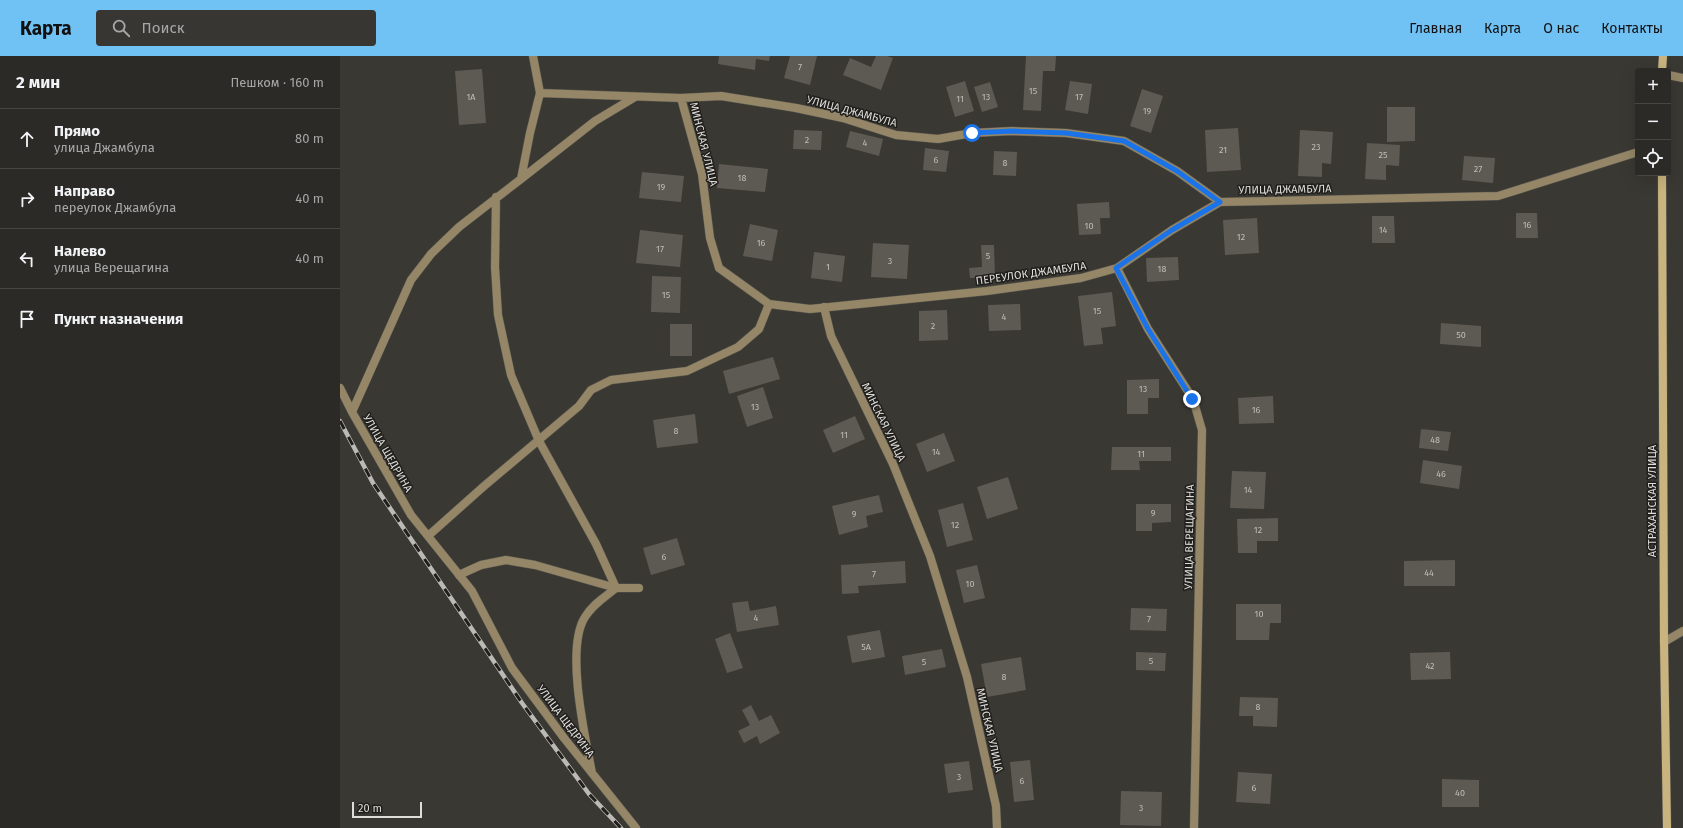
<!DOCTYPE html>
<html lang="ru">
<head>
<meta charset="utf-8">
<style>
	:root { --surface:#2c2a26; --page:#383632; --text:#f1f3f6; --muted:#a6a7a7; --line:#484643; --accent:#70c1f4 }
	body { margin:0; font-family:"Fira Sans",sans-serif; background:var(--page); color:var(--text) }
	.controls { position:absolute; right:12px; top:12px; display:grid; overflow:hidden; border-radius:4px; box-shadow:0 4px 16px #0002 }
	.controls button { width:36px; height:36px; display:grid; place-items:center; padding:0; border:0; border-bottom:1px solid var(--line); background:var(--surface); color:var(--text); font:20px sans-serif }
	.scale { position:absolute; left:12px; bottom:10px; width:70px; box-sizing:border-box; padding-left:4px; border:2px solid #deddd9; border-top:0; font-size:11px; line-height:14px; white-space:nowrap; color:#deddd9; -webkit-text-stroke:3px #201f1c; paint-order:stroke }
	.stop { position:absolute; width:12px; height:12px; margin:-9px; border:3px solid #1a73e8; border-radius:50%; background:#fff }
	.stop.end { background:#1a73e8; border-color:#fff; box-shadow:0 1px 4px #0008 }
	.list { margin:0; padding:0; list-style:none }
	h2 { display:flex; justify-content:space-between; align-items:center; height:52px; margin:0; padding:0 16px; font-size:17px }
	h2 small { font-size:13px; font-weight:400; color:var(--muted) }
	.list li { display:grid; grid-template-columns:26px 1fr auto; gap:12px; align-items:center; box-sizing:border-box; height:60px; padding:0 16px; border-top:1px solid var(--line) }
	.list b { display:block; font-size:15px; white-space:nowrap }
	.list p { margin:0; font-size:13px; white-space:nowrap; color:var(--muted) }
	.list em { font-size:13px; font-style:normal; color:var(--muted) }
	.icon { flex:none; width:22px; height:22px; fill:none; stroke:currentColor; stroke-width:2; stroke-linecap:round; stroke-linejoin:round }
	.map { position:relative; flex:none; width:1343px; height:772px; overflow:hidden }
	header { display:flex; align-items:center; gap:24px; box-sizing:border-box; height:56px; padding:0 20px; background:var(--accent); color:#111 }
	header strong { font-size:19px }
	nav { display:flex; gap:22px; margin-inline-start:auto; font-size:14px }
	.search { width:280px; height:36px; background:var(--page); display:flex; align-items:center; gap:10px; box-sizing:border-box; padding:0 14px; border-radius:4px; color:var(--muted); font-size:15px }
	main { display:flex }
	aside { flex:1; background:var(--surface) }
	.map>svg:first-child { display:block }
	.building { fill:#5d5a54 }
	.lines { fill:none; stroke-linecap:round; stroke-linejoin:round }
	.lane-casing { stroke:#585650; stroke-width:9 }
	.street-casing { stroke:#585650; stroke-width:9 }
	.secondary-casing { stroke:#585650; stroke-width:9 }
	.lane { stroke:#948666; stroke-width:8 }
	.street { stroke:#948666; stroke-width:8 }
	.secondary { stroke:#c9b37e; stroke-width:8 }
	.rail-casing { stroke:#bbbab6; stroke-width:4.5 }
	.rail { stroke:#201f1c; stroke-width:3; stroke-dasharray:9; stroke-linecap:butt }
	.route { stroke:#1a73e8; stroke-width:5 }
	.labels { text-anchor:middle; stroke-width:3; stroke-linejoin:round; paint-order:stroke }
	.number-label { font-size:9px; fill:#bebcb8 }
	.street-label { font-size:11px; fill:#deddd9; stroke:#201f1c }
</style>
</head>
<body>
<header>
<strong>Карта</strong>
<div class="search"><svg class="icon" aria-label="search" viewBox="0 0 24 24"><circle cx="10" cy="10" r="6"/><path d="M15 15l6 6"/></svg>Поиск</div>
<nav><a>Главная</a><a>Карта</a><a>О нас</a><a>Контакты</a></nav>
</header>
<main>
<aside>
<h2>2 мин<small>Пешком · 160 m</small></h2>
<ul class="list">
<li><svg class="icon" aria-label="ahead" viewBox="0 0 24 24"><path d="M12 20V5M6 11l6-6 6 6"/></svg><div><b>Прямо</b><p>улица Джамбула</p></div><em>80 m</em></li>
<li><svg class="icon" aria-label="right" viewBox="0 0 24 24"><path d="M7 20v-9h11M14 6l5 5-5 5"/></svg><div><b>Направо</b><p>переулок Джамбула</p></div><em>40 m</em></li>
<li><svg class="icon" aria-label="left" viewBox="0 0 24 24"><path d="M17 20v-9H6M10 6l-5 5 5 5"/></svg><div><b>Налево</b><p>улица Верещагина</p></div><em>40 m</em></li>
<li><svg class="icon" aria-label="arrive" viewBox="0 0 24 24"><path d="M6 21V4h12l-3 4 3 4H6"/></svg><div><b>Пункт назначения</b></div></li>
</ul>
</aside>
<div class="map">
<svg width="1343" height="772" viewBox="0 0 1343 772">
	<rect width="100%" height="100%" fill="#3a3832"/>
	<!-- building -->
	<path class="building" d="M379 0H430L429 5 416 3 415 14 378 8Z
		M450 0H477L470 29 444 22Z
		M536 0H547L553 2 541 34 503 19 510 2 531 11Z
		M686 0H716L715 15H703L701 55 683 54Z
		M142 13 146 67 119 69 115 15Z
		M625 25 634 55 615 61 606 31Z
		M730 25 752 28 748 58 725 54Z
		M650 26 658 51 642 56 634 31Z
		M802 33 823 40 811 77 790 70Z
		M1047 51H1075V85L1047 86Z
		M898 72 901 114 867 116 865 74Z
		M454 74 482 75 481 94 453 93Z
		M960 74 993 76 991 108 982 107V121L958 120Z
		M510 75 543 83 539 100 506 91Z
		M1027 87 1060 89 1059 110 1046 109V124L1025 123Z
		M585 92 609 95 606 116 583 114Z
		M654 95 677 96 676 120 653 119Z
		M1124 100 1155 102 1153 127 1122 124Z
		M379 108 428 113 425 136 377 132Z
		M302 116 344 120 341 146 299 142Z
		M769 146 770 162H760L761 178 739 179 737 148Z
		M1176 157H1197L1198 182H1176Z
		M1032 160H1054L1055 187H1032Z
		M917 162 919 197 885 199 883 164Z
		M410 168 438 174 432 205 403 200Z
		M300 174 343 179 340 211 296 207Z
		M533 187 569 189 567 223 531 221Z
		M641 189H654L655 221 630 222 629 212 642 211Z
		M474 196 505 200 502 226 471 222Z
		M838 201 839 224 807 226 806 202Z
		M312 220 341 221 340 257 311 256Z
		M772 236 776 270 761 272 763 288 744 290 738 240Z
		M680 248 681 274 649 275 648 249Z
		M607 254 608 284 579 285V255Z
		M1101 267 1141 270V291L1100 288Z
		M330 268H352V300H330Z
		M433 301 440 323 389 338 383 315Z
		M819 323V342H808V358H787V324Z
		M423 331 433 362 407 371 397 340Z
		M933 340 934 367 899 368 898 342Z
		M355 358 358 387 317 392 313 364Z
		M515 360 525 383 493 397 483 374Z
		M1081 373 1111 376 1108 395 1079 392Z
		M604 377 615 405 587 416 576 388Z
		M772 391H831V405H799L800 414H771Z
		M1083 404 1122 410 1119 433 1080 427Z
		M892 415 926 416 924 453 890 452Z
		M668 421 678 453 647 463 637 431Z
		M539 439 543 456 526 460 528 471 499 479 492 450Z
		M623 447 633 484 607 491 598 454Z
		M796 448H831V466L812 467V475H796Z
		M938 462V485H917V497H898L897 463Z
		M337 482 345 509 311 519 303 492Z
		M1115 504V530H1064V505Z
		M565 505 566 527 518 530 519 537 502 538 501 509Z
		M637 509 645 542 624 547 616 514Z
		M408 545 410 555 436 550 439 569 397 576 392 547Z
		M896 548H941V567H930L929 584H896Z
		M791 552 827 553 826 575 790 574Z
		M540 574 545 601 512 607 507 580Z
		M390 577 403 612 387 617 375 583Z
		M602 593 606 611 565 619 562 600Z
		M796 596 826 597 825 615 796 614Z
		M1110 596 1111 623 1071 624 1070 597Z
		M681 601 686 634 647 641 641 608Z
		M900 641 938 642 937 671 913 670V660H899Z
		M411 649 419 665 431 659 440 677 420 688 417 680 404 687 398 675 410 669 402 654Z
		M690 704 694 744 674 746 670 706Z
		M629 705 633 734 608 737 604 708Z
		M898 716 932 718 930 748 896 746Z
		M1102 723 1139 724V751H1102Z
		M781 735 822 736 821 770 780 769Z"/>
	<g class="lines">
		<!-- lane casing -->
		<g class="lane-casing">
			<path id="lane" d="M119 519 141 509 166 504 195 509 276 532H299"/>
		</g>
		<!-- street casing -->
		<g class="street-casing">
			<path id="street" d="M1328 19 1343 22
				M200 37 341 42 381 40 456 52 503 62 556 79 598 83 632 77 672 75 726 77 784 85 837 115 880 146 1158 140 1298 96
				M341 42 362 118 370 182 379 212 429 248 470 253 647 235 741 222 777 212 832 174 880 146
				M181 123 255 65 295 41
				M156 141 155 211 158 259 171 319 199 385 256 488 276 532C265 541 253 548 245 561 225 592 245 681 252 717
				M777 212 808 273 853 343 862 374 854 772
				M484 251 491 280 553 408 590 500 627 621 656 750 657 772
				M0 332 12 356 71 459 132 535 172 612 224 682 296 772
				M12 356 71 224 91 198 119 171 181 123 190 77 200 37 193 0
				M88 480 143 431 239 350 251 334 271 324 347 315 398 291 419 273 429 248
				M1324 586 1343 575"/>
		</g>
		<!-- secondary casing -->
		<g class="secondary-casing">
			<path id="secondary" d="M1322 15 1323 0
				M1322 117 1324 586 1327 772"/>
		</g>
		<!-- lane -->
		<use href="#lane" class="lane"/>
		<!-- street -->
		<use href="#street" class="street"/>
		<!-- secondary -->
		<use href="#secondary" class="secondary"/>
		<!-- rail casing -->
		<g class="rail-casing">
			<path id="rail" d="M0 365 33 427 182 647 249 738 281 772"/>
		</g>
		<!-- rail -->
		<use href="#rail" class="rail"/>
	</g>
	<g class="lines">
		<!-- route -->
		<path class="route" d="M632 77 672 75 726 77 784 85 837 115 880 146 832 174 776 212 808 273 852 343"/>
	</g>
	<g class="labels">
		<!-- number labels -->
		<g class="number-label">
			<text x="460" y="14">7</text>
			<text x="693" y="38">15</text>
			<text x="131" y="44">1А</text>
			<text x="646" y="44">13</text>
			<text x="739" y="44">17</text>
			<text x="620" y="46">11</text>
			<text x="807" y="58">19</text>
			<text x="467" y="87">2</text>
			<text x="525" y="90">4</text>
			<text x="976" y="94">23</text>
			<text x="883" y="97">21</text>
			<text x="1043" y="102">25</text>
			<text x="596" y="107">6</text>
			<text x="665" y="110">8</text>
			<text x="1138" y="116">27</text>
			<text x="402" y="125">18</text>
			<text x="321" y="134">19</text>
			<text x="1187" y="172">16</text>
			<text x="749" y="173">10</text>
			<text x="1043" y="177">14</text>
			<text x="901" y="184">12</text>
			<text x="421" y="190">16</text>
			<text x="320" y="196">17</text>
			<text x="648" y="203">5</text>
			<text x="550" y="208">3</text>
			<text x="488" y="214">1</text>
			<text x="822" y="216">18</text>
			<text x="326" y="242">15</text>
			<text x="757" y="258">15</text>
			<text x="664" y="264">4</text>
			<text x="593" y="273">2</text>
			<text x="1121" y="282">50</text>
			<text x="803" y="336">13</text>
			<text x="415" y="354">13</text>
			<text x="916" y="357">16</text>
			<text x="336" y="378">8</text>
			<text x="504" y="382">11</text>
			<text x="1095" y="387">48</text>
			<text x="596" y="399">14</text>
			<text x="801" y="401">11</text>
			<text x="1101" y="421">46</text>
			<text x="908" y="437">14</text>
			<text x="813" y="460">9</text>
			<text x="514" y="461">9</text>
			<text x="615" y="472">12</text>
			<text x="918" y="477">12</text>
			<text x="324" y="504">6</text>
			<text x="1089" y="520">44</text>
			<text x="534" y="521">7</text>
			<text x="630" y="531">10</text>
			<text x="919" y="561">10</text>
			<text x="416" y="565">4</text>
			<text x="809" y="566">7</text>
			<text x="526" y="594">5А</text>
			<text x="811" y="608">5</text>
			<text x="584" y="609">5</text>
			<text x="1090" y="613">42</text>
			<text x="664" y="624">8</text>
			<text x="918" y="654">8</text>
			<text x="619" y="724">3</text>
			<text x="682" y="728">6</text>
			<text x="914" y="735">6</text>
			<text x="1120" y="740">40</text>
			<text x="801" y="755">3</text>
		</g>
		<!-- street labels -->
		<g class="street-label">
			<text transform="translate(512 55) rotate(15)" y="4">УЛИЦА ДЖАМБУЛА</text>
			<text transform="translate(364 88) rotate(76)" y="4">МИНСКАЯ УЛИЦА</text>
			<text transform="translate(945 133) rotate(-1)" y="4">УЛИЦА ДЖАМБУЛА</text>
			<text transform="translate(691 217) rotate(-8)" y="4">ПЕРЕУЛОК ДЖАМБУЛА</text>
			<text transform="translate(544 366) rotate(64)" y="4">МИНСКАЯ УЛИЦА</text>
			<text transform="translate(48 397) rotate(60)" y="4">УЛИЦА ЩЕДРИНА</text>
			<text transform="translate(1312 445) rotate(-90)" y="4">АСТРАХАНСКАЯ УЛИЦА</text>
			<text transform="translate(849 481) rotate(-89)" y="4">УЛИЦА ВЕРЕЩАГИНА</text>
			<text transform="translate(226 665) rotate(53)" y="4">УЛИЦА ЩЕДРИНА</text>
			<text transform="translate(650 674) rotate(77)" y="4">МИНСКАЯ УЛИЦА</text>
		</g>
	</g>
</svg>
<div class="controls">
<button>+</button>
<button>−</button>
<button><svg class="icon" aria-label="locate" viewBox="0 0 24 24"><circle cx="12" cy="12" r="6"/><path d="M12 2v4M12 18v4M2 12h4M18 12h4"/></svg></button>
</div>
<div class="scale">20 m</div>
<div class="stop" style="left:632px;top:77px"></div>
<div class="stop end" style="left:852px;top:343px"></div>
</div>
</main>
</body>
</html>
